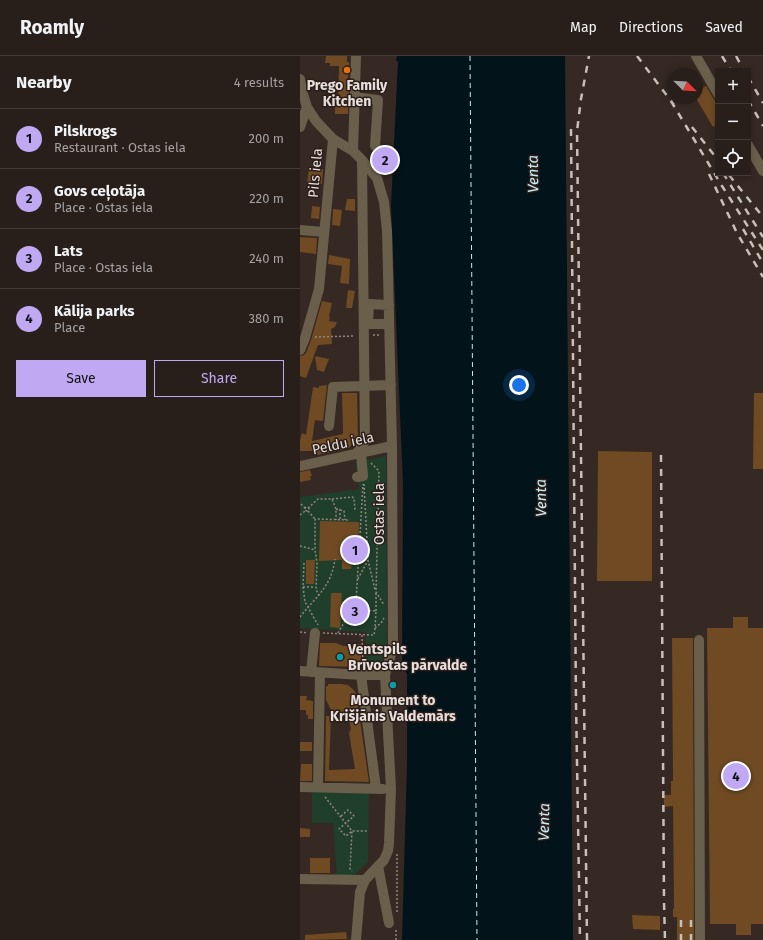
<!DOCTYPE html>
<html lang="en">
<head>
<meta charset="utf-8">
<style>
	:root { --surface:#281e1a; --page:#302723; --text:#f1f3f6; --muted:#a5a2a2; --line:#443c39; --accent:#c1a8f3 }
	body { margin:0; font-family:"Fira Sans",sans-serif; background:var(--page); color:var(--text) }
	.controls { position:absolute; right:12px; top:12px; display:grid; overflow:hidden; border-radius:0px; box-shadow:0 2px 6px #0003 }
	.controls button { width:36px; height:36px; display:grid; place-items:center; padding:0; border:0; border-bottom:1px solid var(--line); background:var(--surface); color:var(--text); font:20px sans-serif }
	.compass { position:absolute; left:367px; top:12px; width:36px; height:36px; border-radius:50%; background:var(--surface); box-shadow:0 2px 6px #0003; rotate:114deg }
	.you { position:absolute; left:219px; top:329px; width:14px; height:14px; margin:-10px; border:3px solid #fff; border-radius:50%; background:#1a73e8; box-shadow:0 0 0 6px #1a73e833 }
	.badge { display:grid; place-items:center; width:26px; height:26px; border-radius:50%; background:var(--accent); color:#111; font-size:13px; font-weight:700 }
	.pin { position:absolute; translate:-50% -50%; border:2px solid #fff; box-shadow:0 1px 4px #0006 }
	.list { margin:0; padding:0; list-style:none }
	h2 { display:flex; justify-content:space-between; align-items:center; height:52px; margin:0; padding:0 16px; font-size:17px }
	h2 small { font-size:13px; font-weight:400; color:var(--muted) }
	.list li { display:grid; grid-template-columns:26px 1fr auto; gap:12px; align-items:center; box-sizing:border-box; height:60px; padding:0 16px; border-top:1px solid var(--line) }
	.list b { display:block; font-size:15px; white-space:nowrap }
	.list p { margin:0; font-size:13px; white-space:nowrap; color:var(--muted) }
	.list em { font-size:13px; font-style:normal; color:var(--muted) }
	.actions { display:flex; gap:8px; padding:12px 16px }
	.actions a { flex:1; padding:9px 0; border:1px solid var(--accent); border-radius:0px; text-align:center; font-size:14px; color:var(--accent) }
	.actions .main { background:var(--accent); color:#111 }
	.icon { flex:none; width:22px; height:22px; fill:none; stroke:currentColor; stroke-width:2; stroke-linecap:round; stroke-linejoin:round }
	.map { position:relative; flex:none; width:463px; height:884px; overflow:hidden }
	header { display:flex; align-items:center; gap:24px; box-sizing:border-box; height:56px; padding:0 20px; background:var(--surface); border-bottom:1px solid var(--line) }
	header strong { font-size:19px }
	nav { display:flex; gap:22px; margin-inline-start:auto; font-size:14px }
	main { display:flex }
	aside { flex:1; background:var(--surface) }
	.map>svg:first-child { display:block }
	.green { fill:#203f2a }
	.water { fill:#02131a }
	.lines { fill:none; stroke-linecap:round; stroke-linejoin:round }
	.ferry { stroke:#c8ebf9; stroke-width:1; stroke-dasharray:5 4; stroke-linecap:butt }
	.building { fill:#6f4a23 }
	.path { stroke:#918682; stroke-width:1.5; stroke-dasharray:2 2; stroke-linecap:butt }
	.minor { stroke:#695f4b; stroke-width:10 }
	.rail { stroke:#c8beba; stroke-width:2.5; stroke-dasharray:7 7; stroke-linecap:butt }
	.food-dot { fill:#e8710a; stroke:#2c1f1a; stroke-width:1.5 }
	.culture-dot { fill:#0f9aa8; stroke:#2c1f1a; stroke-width:1.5 }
	.labels { text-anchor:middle; stroke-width:3; stroke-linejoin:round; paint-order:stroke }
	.poi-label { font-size:14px; font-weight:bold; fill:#e8dfdc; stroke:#2c1f1a }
	.street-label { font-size:14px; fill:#e8dfdc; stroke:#2c1f1a }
	.water-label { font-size:15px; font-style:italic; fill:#c8ebf9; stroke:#2c1f1a }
</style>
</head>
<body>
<header>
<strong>Roamly</strong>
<nav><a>Map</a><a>Directions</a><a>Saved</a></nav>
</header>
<main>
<aside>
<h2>Nearby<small>4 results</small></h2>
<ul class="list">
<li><span class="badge">1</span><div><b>Pilskrogs</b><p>Restaurant · Ostas iela</p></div><em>200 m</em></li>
<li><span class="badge">2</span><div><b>Govs ceļotāja</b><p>Place · Ostas iela</p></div><em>220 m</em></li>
<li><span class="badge">3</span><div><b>Lats</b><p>Place · Ostas iela</p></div><em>240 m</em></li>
<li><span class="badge">4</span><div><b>Kālija parks</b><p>Place</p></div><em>380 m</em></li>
</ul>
<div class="actions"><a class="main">Save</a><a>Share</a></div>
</aside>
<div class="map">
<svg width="463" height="884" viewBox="0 0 463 884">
	<rect width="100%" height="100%" fill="#362823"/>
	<!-- green -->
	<path class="green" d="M86 400 87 589C83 604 82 610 66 613V576L0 572V441L59 433 55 406Z
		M12 736 69 737 68 806 52 821 37 822 33 767H12Z"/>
	<!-- water -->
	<path class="water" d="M97 0H265L273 884H102L107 707V618L102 609 103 427 91 150 98 5H96Z"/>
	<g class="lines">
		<!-- ferry -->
		<path class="ferry" d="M170 0 177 884"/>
	</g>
	<!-- building -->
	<path class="building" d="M26 0H47V6H49V10L48 22H47L49 31 48 58H35V45H38L39 10H30V7H25Z
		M406 30 418 50V68L413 71 397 44V35Z
		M9 113H23L22 128 7 127Z
		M47 143H55V155L45 154Z
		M12 150 20 151 19 163 11 162Z
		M33 153 42 154 40 170 32 169Z
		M0 181 17 182 16 198 0 196Z
		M29 199 50 203 49 228 40 227 42 210 28 208Z
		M48 234 55 235 52 252H46Z
		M22 245 32 247 29 260 30 261 29 265 37 266 35 271 31 273 32 288 18 289 6 322 0 320V300L4 299 6 297 11 284Z
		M15 300 29 303 24 316 17 314Z
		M27 329 23 365 15 364 12 385 43 378 42 337H57L58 381 49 392 17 399 16 395H0V384L2 377 6 379 13 331 19 332V330Z
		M454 337H463V413H453Z
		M298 395 352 396V525H297Z
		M10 414 12 420H10L11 424 0 426V416Z
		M20 465 59 466 58 505 52 504 51 513H42V504L19 505Z
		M6 504H15L14 528H6Z
		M31 537H42L40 572 30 571Z
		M433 561H448V572H463V868H451V879H436V868H410L407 572H433Z
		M372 582H393L394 884H377V861H373V853H374L373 750 364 751V739H371V725H373Z
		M20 587H36L43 590H52V588H61V611L19 610Z
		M28 628H42L48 629 53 633 56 637 69 726 25 725 26 660H31L29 714 55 713 49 677 51 673 48 659 32 656 26 644V630H28Z
		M0 640H7L6 644 13 645V663H8V659H6V654H0Z
		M0 686H12V695H0Z
		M1 708H12V725H0Z
		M0 772 10 773V781H0Z
		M10 802H30V817H10Z
		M332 859 360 860V874L333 873Z
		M46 876 47 883 5 884V879Z"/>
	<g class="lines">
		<!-- path -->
		<path class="path" d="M73 279H81
			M15 281 55 280
			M71 407 79 415 76 536 84 549
			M64 428 68 504 75 534
			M32 443 52 441 54 442 55 454
			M1 448 5 452
			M5 453a2 2 0 1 1 4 0a2 2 0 1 1-4 0Z
			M8 452 18 443H32L36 453V464
			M36 453 44 455 45 464
			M8 455 16 464
			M0 459 5 455
			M40 463V453
			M0 490 15 494
			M4 507 3 531 5 546 18 569
			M58 523 68 504
			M3 531H15
			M19 540 16 533 17 507 15 494V464L16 463 50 464
			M76 555V537
			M0 561C16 540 31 532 35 503
			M48 561 63 554
			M75 572 81 567 84 562
			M0 576 7 577
			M23 577 74 579 75 572 76 555 63 554 56 546 63 428
			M38 577 56 546
			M62 579 63 611
			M25 741 52 775 50 813 52 815
			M41 760 48 754 54 760 39 773 46 780 52 775H68
			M97 798V858
			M96 884V872"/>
		<!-- minor -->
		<path class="minor" d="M396 0 418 38
			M0 23 2 35 7 51 16 65 33 83 53 95 62 104 77 122 84 146 87 175 92 390 93 591 85 619 91 733 89 787 88 795 84 804 65 824 60 836 56 884
			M54 41 78 44 75 90
			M0 71 7 51
			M448 89 463 115
			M53 95 56 0
			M0 174 24 176
			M89 249 69 248 68 268H89
			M0 294 5 282 19 233 33 83
			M29 370 33 331 91 329
			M56 398 65 385 62 104
			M0 410 92 390
			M57 421 63 420 61 397
			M399 584 400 884
			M0 615 61 619H85
			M11 616 15 577
			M61 619 76 732
			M0 731 83 733
			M18 731 20 617
			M78 810 89 867
			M0 823 65 824"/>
		<!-- rail -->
		<path class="rail" d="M337 0 374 49
			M422 0 431 15
			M436 0 444 15
			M448 21 463 47
			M448 44 463 70
			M371 45 422 130 463 194
			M392 71 418 104
			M271 73 276 646 280 884
			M423 117 463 181
			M409 118 437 177 463 221
			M429 119 463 161
			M443 173 463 207
			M361 399 364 845 365 884
			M381 864V884
			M391 864V884
			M287 884 277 75 281 43 289 0"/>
	</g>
	<!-- markers -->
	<circle class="food-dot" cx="47" cy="14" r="4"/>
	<g class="culture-dot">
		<circle cx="40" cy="601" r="4"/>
		<circle cx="93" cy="629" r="4"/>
	</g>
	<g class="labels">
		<!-- poi labels -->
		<g class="poi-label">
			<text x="47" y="34">Prego Family<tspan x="47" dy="16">Kitchen</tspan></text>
			<text x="48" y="598" text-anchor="start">Ventspils<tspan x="48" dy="16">Brīvostas pārvalde</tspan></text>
			<text x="93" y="649">Monument to<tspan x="93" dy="16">Krišjānis Valdemārs</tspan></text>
		</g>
		<!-- street labels -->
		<g class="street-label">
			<text transform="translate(15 117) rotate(-85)" y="5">Pils iela</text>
			<text transform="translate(43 387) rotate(-12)" y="5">Peldu iela</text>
			<text transform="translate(79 458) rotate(-90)" y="5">Ostas iela</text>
		</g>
		<!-- water labels -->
		<g class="water-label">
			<text transform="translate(233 118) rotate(-91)" y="5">Venta</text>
			<text transform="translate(241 442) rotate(-91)" y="5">Venta</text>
			<text transform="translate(244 766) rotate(-89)" y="5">Venta</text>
		</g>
	</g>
</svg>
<div class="controls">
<button>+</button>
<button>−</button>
<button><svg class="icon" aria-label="locate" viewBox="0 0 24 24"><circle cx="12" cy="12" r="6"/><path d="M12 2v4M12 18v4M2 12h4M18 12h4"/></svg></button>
</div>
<svg class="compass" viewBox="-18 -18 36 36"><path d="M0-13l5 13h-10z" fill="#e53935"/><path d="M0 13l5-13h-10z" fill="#a5a2a2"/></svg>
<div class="you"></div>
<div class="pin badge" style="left:55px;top:494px">1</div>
<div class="pin badge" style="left:85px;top:104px">2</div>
<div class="pin badge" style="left:55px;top:555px">3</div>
<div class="pin badge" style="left:436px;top:720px">4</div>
</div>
</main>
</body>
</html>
